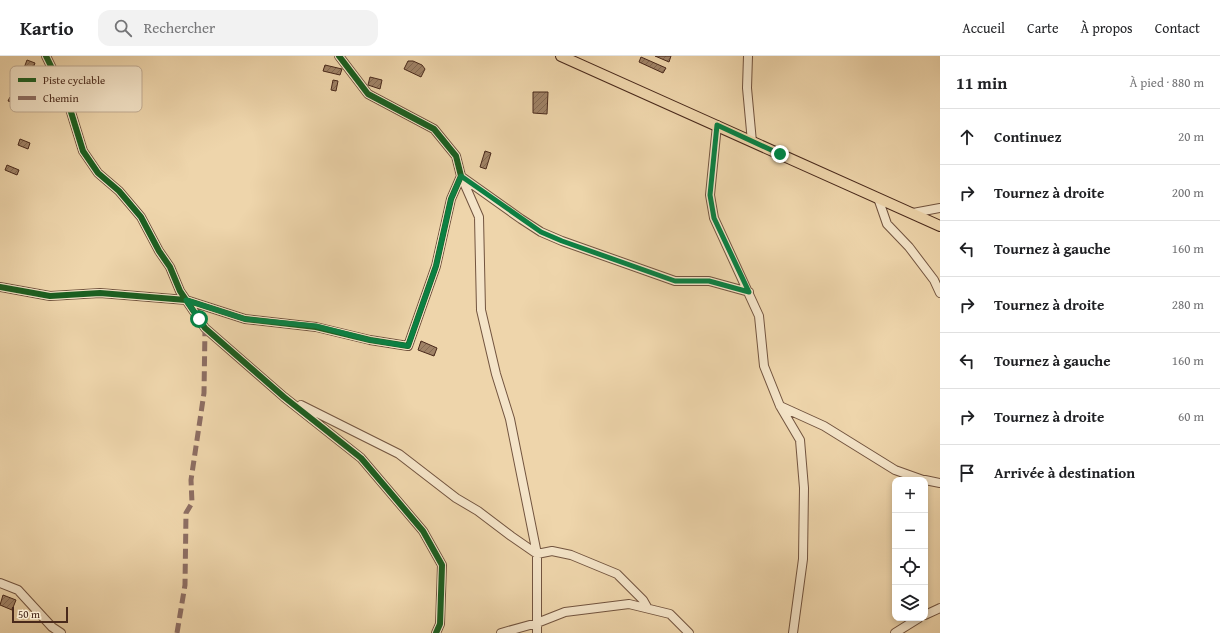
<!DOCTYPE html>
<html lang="fr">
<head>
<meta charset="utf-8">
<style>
	:root { --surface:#fff; --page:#f2f2f2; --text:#202124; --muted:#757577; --line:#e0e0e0 }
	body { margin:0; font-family:"Gentium Book Plus",serif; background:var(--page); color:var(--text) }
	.controls { position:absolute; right:12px; bottom:12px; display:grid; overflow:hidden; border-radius:8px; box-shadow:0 2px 6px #0003 }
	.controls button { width:36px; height:36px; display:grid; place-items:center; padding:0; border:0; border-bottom:1px solid var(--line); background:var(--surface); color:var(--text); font:20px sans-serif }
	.scale { position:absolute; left:12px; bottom:10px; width:56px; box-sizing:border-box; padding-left:4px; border:2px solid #49291b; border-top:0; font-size:11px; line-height:14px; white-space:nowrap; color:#49291b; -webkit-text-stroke:3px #f4e4c8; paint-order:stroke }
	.stop { position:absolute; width:12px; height:12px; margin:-9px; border:3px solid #0b8043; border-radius:50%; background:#fff }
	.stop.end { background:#0b8043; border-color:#fff; box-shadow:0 1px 4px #0008 }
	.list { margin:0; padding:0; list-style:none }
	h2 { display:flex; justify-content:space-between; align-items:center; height:52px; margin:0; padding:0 16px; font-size:17px }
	h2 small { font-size:13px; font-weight:400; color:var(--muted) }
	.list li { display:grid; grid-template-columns:26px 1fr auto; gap:12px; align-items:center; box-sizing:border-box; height:56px; padding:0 16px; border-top:1px solid var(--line) }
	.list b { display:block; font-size:15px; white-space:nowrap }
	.list em { font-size:13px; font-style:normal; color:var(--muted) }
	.icon { flex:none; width:22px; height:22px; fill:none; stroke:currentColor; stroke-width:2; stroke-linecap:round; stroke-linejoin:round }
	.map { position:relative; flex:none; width:940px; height:577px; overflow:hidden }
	header { display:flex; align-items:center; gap:24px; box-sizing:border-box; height:56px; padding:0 20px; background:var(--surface); border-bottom:1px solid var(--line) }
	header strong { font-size:19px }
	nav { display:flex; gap:22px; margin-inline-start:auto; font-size:14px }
	.search { width:280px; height:36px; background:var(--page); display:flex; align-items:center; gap:10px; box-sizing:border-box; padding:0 14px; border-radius:12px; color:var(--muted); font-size:15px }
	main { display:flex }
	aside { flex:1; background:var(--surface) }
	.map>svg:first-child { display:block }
	.building { fill:url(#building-hatch); stroke:#49291b }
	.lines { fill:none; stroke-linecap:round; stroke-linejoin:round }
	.minor-casing { stroke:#72543f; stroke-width:10 }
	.major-casing { stroke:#49291b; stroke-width:12 }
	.minor { stroke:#f4e4c8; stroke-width:8 }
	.major { stroke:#eed5ab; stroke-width:10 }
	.quiet { stroke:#8d6e63; stroke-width:5; stroke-dasharray:10 5; stroke-linecap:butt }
	.cycleway-casing { stroke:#f4e4c8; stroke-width:8 }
	.cycleway { stroke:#1b5e20; stroke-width:6 }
	.route { stroke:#0b8043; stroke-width:5 }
	.key { fill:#f4e4c8; stroke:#c1ac94; stroke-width:1 }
	.key-label { font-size:11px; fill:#49291b }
</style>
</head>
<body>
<header>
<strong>Kartio</strong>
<div class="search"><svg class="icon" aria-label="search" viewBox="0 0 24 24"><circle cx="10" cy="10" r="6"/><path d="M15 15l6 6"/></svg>Rechercher</div>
<nav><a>Accueil</a><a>Carte</a><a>À propos</a><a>Contact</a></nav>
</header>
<main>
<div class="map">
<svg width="940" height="577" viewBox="0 0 940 577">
	<defs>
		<pattern id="building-hatch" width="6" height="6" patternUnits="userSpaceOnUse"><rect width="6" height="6" fill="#9f8266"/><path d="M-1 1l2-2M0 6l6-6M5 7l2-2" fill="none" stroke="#846a53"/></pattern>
	</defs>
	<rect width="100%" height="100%" fill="#eed5ab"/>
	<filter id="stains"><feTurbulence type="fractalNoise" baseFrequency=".005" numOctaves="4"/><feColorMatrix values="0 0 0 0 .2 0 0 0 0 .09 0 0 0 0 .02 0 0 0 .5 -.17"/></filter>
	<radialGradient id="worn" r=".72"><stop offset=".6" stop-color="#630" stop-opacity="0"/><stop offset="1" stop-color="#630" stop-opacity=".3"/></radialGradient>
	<!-- building -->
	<path class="building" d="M655 0H671L669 6Z
		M641 1 666 12 663 17 639 6Z
		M27 4 35 7 32 15 24 12Z
		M408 5H413L422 9 425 13 421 21 404 13Z
		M325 9 342 13 340 19 323 15Z
		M370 21 382 24 380 33 368 29Z
		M333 24 338 25 336 35 331 34Z
		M533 36H548L547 58 533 57Z
		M10 41 20 45 18 48 8 45Z
		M20 83 30 87 28 93 18 89Z
		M485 95 491 97 486 113 480 111Z
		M7 109 19 114 17 119 5 114Z
		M421 285 437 292 434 300 418 294Z
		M3 539 16 544 12 554 0 549Z"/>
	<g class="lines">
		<!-- minor casing -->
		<g class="minor-casing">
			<path id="minor" d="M46 0 67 43 83 95 98 117 119 135 141 161 159 195 170 211 180 235 205 272 284 341 361 402 423 475 442 509 440 568 436 577
				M748 0 747 32 752 86
				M717 69 710 139 714 162 759 260 764 310 780 350 800 384 804 432 803 503 793 577
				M461 120 479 161 481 254 496 318 510 363 537 498V577
				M462 121 521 163 541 176 562 185 675 225H709L749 236
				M878 142 887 168 909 191 934 224 940 237
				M913 157 940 152
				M0 231 50 240 100 237 186 244 245 263 316 271 370 284 408 290 436 210 451 143 461 120 456 100 434 73 368 38 339 0
				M301 349 399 398 456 442 478 455 511 480 537 498 552 495 571 499 617 518 643 544 647 551
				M780 350 824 370 895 414 923 424
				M925 424 940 427
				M0 527 18 534 52 571 61 577
				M925 559 940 552
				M501 577 537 567 565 556 629 548 670 558 689 577
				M895 577 919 562"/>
		</g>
		<!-- major casing -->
		<g class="major-casing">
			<path id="major" d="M561 0 940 170"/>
		</g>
		<!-- minor -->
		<use href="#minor" class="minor"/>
		<!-- major -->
		<use href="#major" class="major"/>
		<!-- quiet -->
		<path class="quiet" d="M177 577 185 529 186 457 192 447 191 424 204 337 205 272"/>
		<!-- cycleway casing -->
		<g class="cycleway-casing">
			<path id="cycleway" d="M46 0 67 43 83 95 98 117 119 135 141 161 159 195 170 211 180 235 205 272 284 341 361 402 423 475 442 509 440 568 436 577
				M0 231 50 240 100 237 186 244 245 263 316 271 370 284 408 290 436 210 451 143 461 120 456 100 434 73 368 38 339 0"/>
		</g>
		<!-- cycleway -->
		<use href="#cycleway" class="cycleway"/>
	</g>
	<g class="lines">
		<!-- route -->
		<path class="route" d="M199 263 186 244 245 263 316 270 370 284 408 290 436 210 451 143 461 120 541 176 562 185 675 225H709L749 236 714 162 710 139 717 69 780 98"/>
	</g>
	<!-- legend -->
	<rect x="10" y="10" width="132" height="46" rx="6" class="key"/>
	<rect x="18" y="22" width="18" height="4" fill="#1b5e20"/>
	<rect x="18" y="40" width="18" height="4" fill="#8d6e63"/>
	<g class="key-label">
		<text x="43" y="28">Piste cyclable</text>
		<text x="43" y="46">Chemin</text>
	</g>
	<rect width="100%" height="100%" filter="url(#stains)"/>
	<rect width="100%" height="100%" fill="url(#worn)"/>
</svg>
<div class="controls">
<button>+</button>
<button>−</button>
<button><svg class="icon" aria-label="locate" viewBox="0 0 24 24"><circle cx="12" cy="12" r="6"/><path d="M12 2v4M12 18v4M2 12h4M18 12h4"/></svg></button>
<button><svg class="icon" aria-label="layers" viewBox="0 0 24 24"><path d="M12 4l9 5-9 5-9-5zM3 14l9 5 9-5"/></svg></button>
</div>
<div class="scale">50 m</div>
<div class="stop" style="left:199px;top:263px"></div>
<div class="stop end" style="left:780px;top:98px"></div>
</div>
<aside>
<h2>11 min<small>À pied · 880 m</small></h2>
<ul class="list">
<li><svg class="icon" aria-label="ahead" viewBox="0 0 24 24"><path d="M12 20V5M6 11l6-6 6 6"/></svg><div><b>Continuez</b></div><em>20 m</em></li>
<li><svg class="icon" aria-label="right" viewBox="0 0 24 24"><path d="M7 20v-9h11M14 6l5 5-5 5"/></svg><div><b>Tournez à droite</b></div><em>200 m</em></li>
<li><svg class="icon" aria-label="left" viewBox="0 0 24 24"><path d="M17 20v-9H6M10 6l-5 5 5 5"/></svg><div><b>Tournez à gauche</b></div><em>160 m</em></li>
<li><svg class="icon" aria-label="right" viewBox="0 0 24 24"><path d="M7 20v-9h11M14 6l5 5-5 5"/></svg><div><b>Tournez à droite</b></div><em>280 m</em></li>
<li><svg class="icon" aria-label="left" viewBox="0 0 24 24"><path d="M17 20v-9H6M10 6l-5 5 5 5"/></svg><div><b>Tournez à gauche</b></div><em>160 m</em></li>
<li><svg class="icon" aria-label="right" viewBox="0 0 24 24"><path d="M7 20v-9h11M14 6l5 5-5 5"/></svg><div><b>Tournez à droite</b></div><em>60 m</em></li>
<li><svg class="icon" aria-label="arrive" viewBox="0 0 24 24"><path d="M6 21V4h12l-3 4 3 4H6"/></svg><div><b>Arrivée à destination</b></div></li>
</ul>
</aside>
</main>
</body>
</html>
